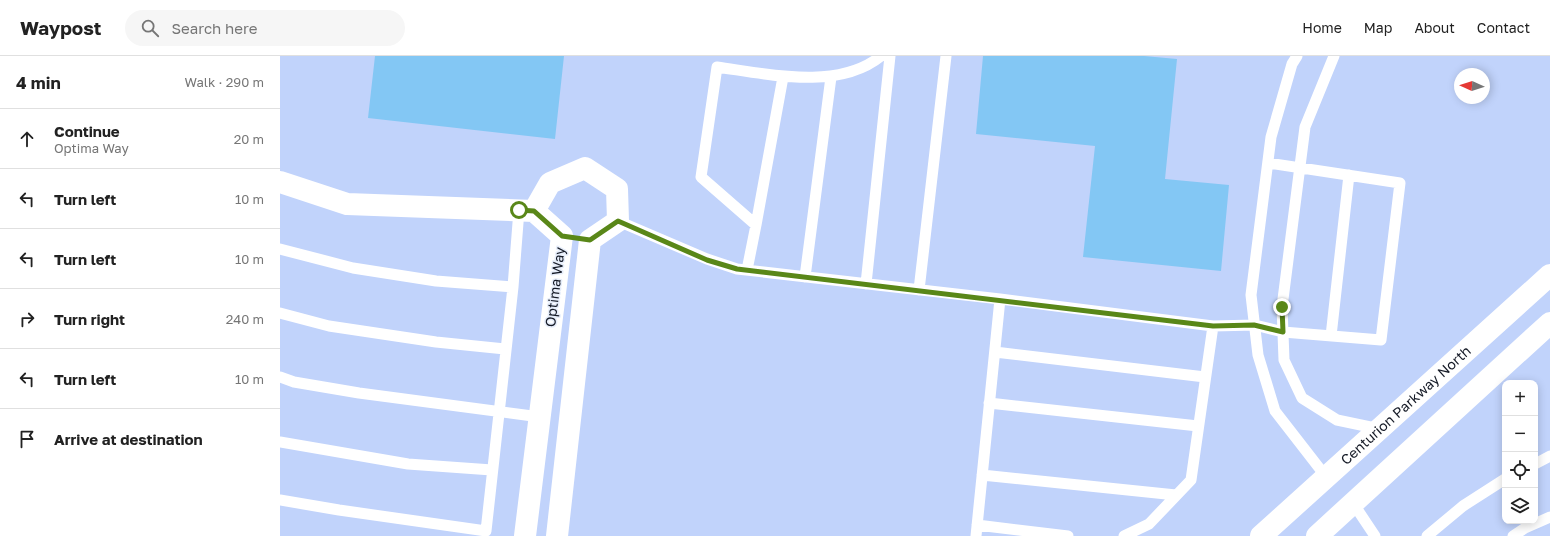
<!DOCTYPE html>
<html lang="en">
<head>
<meta charset="utf-8">
<style>
	:root { --surface:#fff; --page:#f6f6f6; --text:#222; --muted:#767676; --line:#e0e0e0 }
	body { margin:0; font-family:"Golos Text",sans-serif; background:var(--page); color:var(--text) }
	.controls { position:absolute; right:12px; bottom:12px; display:grid; overflow:hidden; border-radius:8px; box-shadow:0 2px 10px #0003 }
	.controls button { width:36px; height:36px; display:grid; place-items:center; padding:0; border:0; border-bottom:1px solid var(--line); background:var(--surface); color:var(--text); font:20px sans-serif }
	.compass { position:absolute; left:1174px; top:12px; width:36px; height:36px; border-radius:50%; background:var(--surface); box-shadow:0 2px 10px #0003; rotate:273deg }
	.stop { position:absolute; width:12px; height:12px; margin:-9px; border:3px solid #598718; border-radius:50%; background:#fff }
	.stop.end { background:#598718; border-color:#fff; box-shadow:0 1px 4px #0008 }
	.list { margin:0; padding:0; list-style:none }
	h2 { display:flex; justify-content:space-between; align-items:center; height:52px; margin:0; padding:0 16px; font-size:17px }
	h2 small { font-size:13px; font-weight:400; color:var(--muted) }
	.list li { display:grid; grid-template-columns:26px 1fr auto; gap:12px; align-items:center; box-sizing:border-box; height:60px; padding:0 16px; border-top:1px solid var(--line) }
	.list b { display:block; font-size:15px; white-space:nowrap }
	.list p { margin:0; font-size:13px; white-space:nowrap; color:var(--muted) }
	.list em { font-size:13px; font-style:normal; color:var(--muted) }
	.icon { flex:none; width:22px; height:22px; fill:none; stroke:currentColor; stroke-width:2; stroke-linecap:round; stroke-linejoin:round }
	.map { position:relative; flex:none; width:1270px; height:480px; overflow:hidden }
	header { display:flex; align-items:center; gap:24px; box-sizing:border-box; height:56px; padding:0 20px; background:var(--surface); border-bottom:1px solid var(--line) }
	header strong { font-size:19px }
	nav { display:flex; gap:22px; margin-inline-start:auto; font-size:14px }
	.search { width:280px; height:36px; background:var(--page); display:flex; align-items:center; gap:10px; box-sizing:border-box; padding:0 14px; border-radius:22px; color:var(--muted); font-size:15px }
	main { display:flex }
	aside { flex:1; background:var(--surface) }
	.map>svg:first-child { display:block }
	.built { fill:#c1d3fb; fill-rule:evenodd }
	.building { fill:#83c7f4 }
	.lines { fill:none; stroke-linecap:round; stroke-linejoin:round }
	.lane { stroke:#fff; stroke-width:11 }
	.street { stroke:#fff; stroke-width:22 }
	.route { stroke:#598718; stroke-width:5 }
	.labels { text-anchor:middle; stroke-width:3; stroke-linejoin:round; paint-order:stroke }
	.street-label { font-size:14px; fill:#151a26; stroke:#e6edfa }
</style>
</head>
<body>
<header>
<strong>Waypost</strong>
<div class="search"><svg class="icon" aria-label="search" viewBox="0 0 24 24"><circle cx="10" cy="10" r="6"/><path d="M15 15l6 6"/></svg>Search here</div>
<nav><a>Home</a><a>Map</a><a>About</a><a>Contact</a></nav>
</header>
<main>
<aside>
<h2>4 min<small>Walk · 290 m</small></h2>
<ul class="list">
<li><svg class="icon" aria-label="ahead" viewBox="0 0 24 24"><path d="M12 20V5M6 11l6-6 6 6"/></svg><div><b>Continue</b><p>Optima Way</p></div><em>20 m</em></li>
<li><svg class="icon" aria-label="left" viewBox="0 0 24 24"><path d="M17 20v-9H6M10 6l-5 5 5 5"/></svg><div><b>Turn left</b></div><em>10 m</em></li>
<li><svg class="icon" aria-label="left" viewBox="0 0 24 24"><path d="M17 20v-9H6M10 6l-5 5 5 5"/></svg><div><b>Turn left</b></div><em>10 m</em></li>
<li><svg class="icon" aria-label="right" viewBox="0 0 24 24"><path d="M7 20v-9h11M14 6l5 5-5 5"/></svg><div><b>Turn right</b></div><em>240 m</em></li>
<li><svg class="icon" aria-label="left" viewBox="0 0 24 24"><path d="M17 20v-9H6M10 6l-5 5 5 5"/></svg><div><b>Turn left</b></div><em>10 m</em></li>
<li><svg class="icon" aria-label="arrive" viewBox="0 0 24 24"><path d="M6 21V4h12l-3 4 3 4H6"/></svg><div><b>Arrive at destination</b></div></li>
</ul>
</aside>
<div class="map">
<svg width="1270" height="480" viewBox="0 0 1270 480">
	<rect width="100%" height="100%" fill="#d3dffb"/>
	<!-- built -->
	<path class="built" d="M0 0H1270V480H0ZM1180 18H1204V42H1180ZM1225 327H1255V465H1225Z"/>
	<!-- building -->
	<path class="building" d="M95 0H284L275 83 88 62Z
		M703 0H864L897 3 885 123 949 129 941 215 803 201 815 90 696 78Z"/>
	<g class="lines">
		<!-- lane -->
		<path class="lane" d="M1017 0 1012 8 991 81 971 239 978 299 995 355 1047 422
			M1054 0 1025 71 1002 251 1004 304 1022 342 1057 364 1100 373
			M338 165 427 203 457 213 720 243
			M476 169 503 21
			M0 193 73 212 156 225 233 231
			M467 214 476 169 421 121 437 11C487 18 558 35 601 0
			M525 221 551 21
			M586 228 610 0
			M639 234 666 0
			M0 257 49 270 156 286 225 293
			M1051 280 1069 119
			M715 296 925 321
			M0 321 14 326 79 337 260 361
			M709 347 918 370
			M0 386 128 408 212 414
			M1255 408 1270 400
			M702 419 896 439
			M0 444 59 454 206 475 233 231 239 154
			M1073 447 1095 480
			M697 469 788 480
			M696 480 720 243 933 270 975 269 1003 276 1101 284 1120 127 988 107
			M844 480 869 468 911 424 933 270
			M1147 480 1183 450 1225 423
			M1233 480 1245 472 1270 461"/>
		<!-- street -->
		<g class="street">
			<path d="M0 126 67 148 254 155 282 180 245 480"/>
			<path d="M254 155 270 127 305 112 337 133 338 165 310 184 277 480"/>
			<path id="s1" d="M981 480 1270 219"/>
			<path d="M1037 480 1270 267"/>
		</g>
	</g>
	<g class="lines">
		<!-- route -->
		<path class="route" d="M239 154 254 155 282 180 310 184 338 165 427 204 457 213 933 270 974 269 1003 276 1002 251"/>
	</g>
	<g class="labels">
		<!-- street labels -->
		<g class="street-label">
			<text transform="translate(275 231) rotate(-83)" y="5">Optima Way</text>
			<text dy="5" stroke="none"><textPath href="#s1" startOffset="195">Centurion Parkway North</textPath></text>
		</g>
	</g>
</svg>
<div class="controls">
<button>+</button>
<button>−</button>
<button><svg class="icon" aria-label="locate" viewBox="0 0 24 24"><circle cx="12" cy="12" r="6"/><path d="M12 2v4M12 18v4M2 12h4M18 12h4"/></svg></button>
<button><svg class="icon" aria-label="layers" viewBox="0 0 24 24"><path d="M12 4l9 5-9 5-9-5zM3 14l9 5 9-5"/></svg></button>
</div>
<svg class="compass" viewBox="-18 -18 36 36"><path d="M0-13l5 13h-10z" fill="#e53935"/><path d="M0 13l5-13h-10z" fill="#767676"/></svg>
<div class="stop" style="left:239px;top:154px"></div>
<div class="stop end" style="left:1002px;top:251px"></div>
</div>
</main>
</body>
</html>
